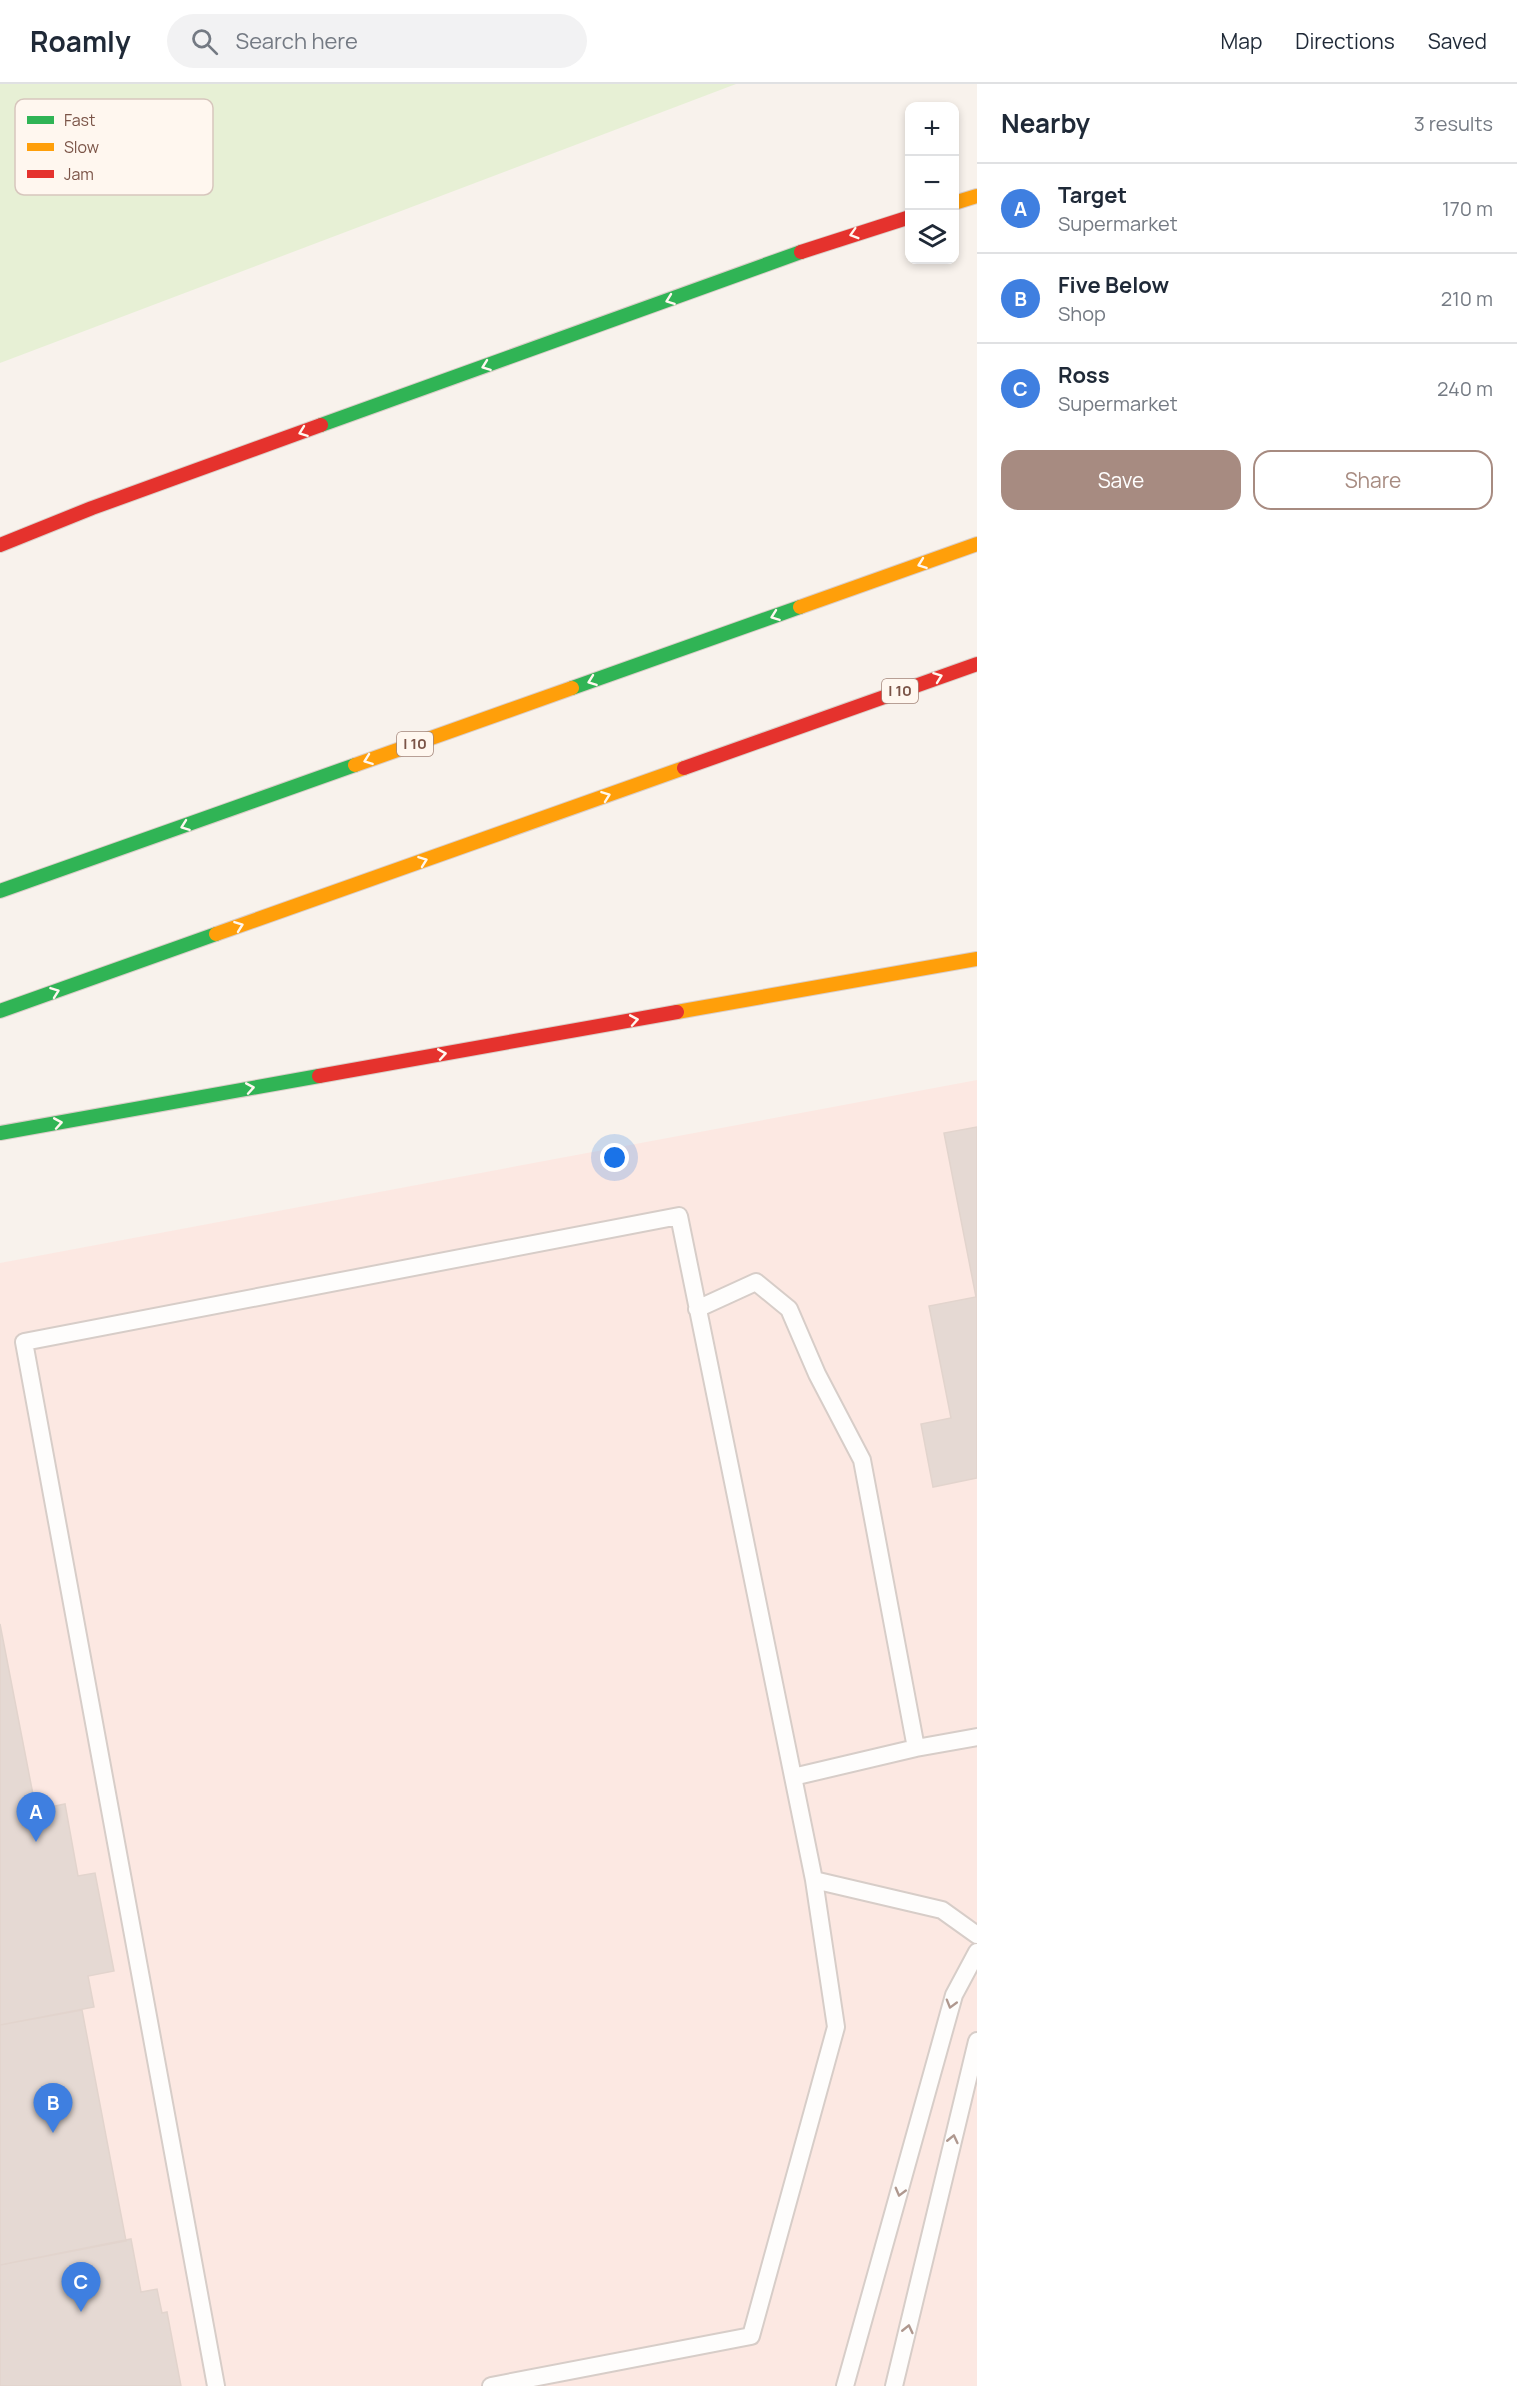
<!DOCTYPE html>
<html lang="en">
<head>
<meta charset="utf-8">
<style>
	:root { --surface:#fff; --page:#f2f2f3; --text:#1f2937; --muted:#747a83; --line:#e0e1e3; --accent:#a78b81 }
	body { margin:0; font-family:Manrope,sans-serif; background:var(--page); color:var(--text) }
	.controls { position:absolute; right:18px; top:18px; display:grid; overflow:hidden; border-radius:12px; box-shadow:0 3px 9px #0003 }
	.controls button { width:54px; height:54px; display:grid; place-items:center; padding:0; border:0; border-bottom:2px solid var(--line); background:var(--surface); color:var(--text); font:30px sans-serif }
	.you { position:absolute; left:615px; top:1074px; width:21px; height:21px; margin:-15px; border:4px solid #fff; border-radius:50%; background:#1a73e8; box-shadow:0 0 0 9px #1a73e833 }
	.badge { display:grid; place-items:center; width:39px; height:39px; border-radius:50%; background:var(--accent); color:#fff; font-size:20px; font-weight:700 }
	.pin { position:absolute; translate:-50% -50px; filter:drop-shadow(0 2px 3px #0008) }
	.pin::after { content:''; position:absolute; top:32px; width:21px; height:18px; background:inherit; clip-path:polygon(0 0,100% 0,50% 100%) }
	.list { margin:0; padding:0; list-style:none }
	h2 { display:flex; justify-content:space-between; align-items:center; height:78px; margin:0; padding:0 24px; font-size:26px }
	h2 small { font-size:20px; font-weight:400; color:var(--muted) }
	.list li { display:grid; grid-template-columns:39px 1fr auto; gap:18px; align-items:center; box-sizing:border-box; height:90px; padding:0 24px; border-top:2px solid var(--line) }
	.list b { display:block; font-size:22px; white-space:nowrap }
	.list p { margin:0; font-size:20px; white-space:nowrap; color:var(--muted) }
	.list em { font-size:20px; font-style:normal; color:var(--muted) }
	.actions { display:flex; gap:12px; padding:18px 24px }
	.actions a { flex:1; padding:14px 0; border:2px solid var(--accent); border-radius:18px; text-align:center; font-size:21px; color:var(--accent) }
	.actions .main { background:var(--accent); color:#fff }
	.icon { flex:none; width:33px; height:33px; fill:none; stroke:currentColor; stroke-width:2; stroke-linecap:round; stroke-linejoin:round }
	.map { position:relative; flex:none; width:977px; height:2302px; overflow:hidden }
	header { display:flex; align-items:center; gap:36px; box-sizing:border-box; height:84px; padding:0 30px; background:var(--surface); border-bottom:2px solid var(--line) }
	header strong { font-size:28px }
	nav { display:flex; gap:33px; margin-inline-start:auto; font-size:21px }
	.search { width:420px; height:54px; background:var(--page); display:flex; align-items:center; gap:15px; box-sizing:border-box; padding:0 21px; border-radius:33px; color:var(--muted); font-size:22px }
	main { display:flex }
	aside { flex:1; background:var(--surface) }
	.map>svg:first-child { display:block }
	.commercial { fill:#fce8e2 }
	.green { fill:#e7f0d5 }
	.building { fill:#e5d9d3; stroke:#e2d4cd; stroke-width:1.5 }
	.lines { fill:none; stroke-linecap:round; stroke-linejoin:round }
	.lane-casing { stroke:#d7cdc8; stroke-width:20 }
	.fast-casing { stroke:#dacec8; stroke-width:16 }
	.slow-casing { stroke:#dacec8; stroke-width:16 }
	.jam-casing { stroke:#dacec8; stroke-width:16 }
	.lane { stroke:#fefdfc; stroke-width:16 }
	.fast { stroke:#30b455; stroke-width:14 }
	.slow { stroke:#ff9f0a; stroke-width:14 }
	.jam { stroke:#e5322d; stroke-width:14 }
	.oneway { stroke:#fff7ef }
	.oneway2 { stroke:#af988f }
	.labels { text-anchor:middle; stroke-width:6; stroke-linejoin:round; paint-order:stroke }
	.shield { fill:#fff7ef; stroke:#a38579; stroke-width:1.5 }
	.shield-label { font-size:15px; font-weight:bold; fill:#7b5447 }
	.key { fill:#fff7ef; stroke:#d7c6bd; stroke-width:1.5 }
	.key-label { font-size:16px; fill:#7b5447 }
</style>
</head>
<body>
<header>
<strong>Roamly</strong>
<div class="search"><svg class="icon" aria-label="search" viewBox="0 0 24 24"><circle cx="10" cy="10" r="6"/><path d="M15 15l6 6"/></svg>Search here</div>
<nav><a>Map</a><a>Directions</a><a>Saved</a></nav>
</header>
<main>
<div class="map">
<svg width="977" height="2302" viewBox="0 0 977 2302">
	<rect width="100%" height="100%" fill="#f8f2ec"/>
	<!-- commercial -->
	<path class="commercial" d="M977 996V2302H0V1179Z"/>
	<!-- green -->
	<path class="green" d="M0 0H736L0 279Z"/>
	<!-- building -->
	<path class="building" d="M977 1043V1394L933 1403 921 1340 951 1334 929 1222 976 1213 944 1049Z
		M0 1540 36 1726 65 1720 78 1792 95 1789 114 1887 88 1892 94 1923 0 1941Z
		M82 1926 126 2157 0 2181V1941Z
		M131 2155 141 2208 157 2205 162 2229 167 2228 181 2302H0V2181Z"/>
	<g class="lines">
		<!-- lane casing -->
		<g class="lane-casing">
			<path id="lane" d="M697 1225 756 1198 789 1225 817 1290 862 1376 916 1664
				M793 1693 916 1664 977 1653
				M216 2302 24 1258 679 1132 814 1796 942 1826 977 1851
				M491 2302 751 2252 836 1943 814 1796
				M845 2302 954 1911 977 1868
				M894 2302 977 1957"/>
		</g>
		<!-- fast casing -->
		<g class="fast-casing">
			<path id="fast" d="M321 341 801 168
				M572 604 800 523
				M0 807 355 681
				M0 927 216 850
				M0 1049 319 992"/>
		</g>
		<!-- slow casing -->
		<g class="slow-casing">
			<path id="slow" d="M954 119 977 112
				M800 523 977 460
				M355 681 572 604
				M216 850 684 684
				M677 928 977 875"/>
		</g>
		<!-- jam casing -->
		<g class="jam-casing">
			<path id="jam" d="M801 168 910 133
				M0 461 92 424 321 341
				M684 684 977 580
				M319 992 677 928"/>
		</g>
		<!-- lane -->
		<use href="#lane" class="lane"/>
		<!-- fast -->
		<use href="#fast" class="fast"/>
		<!-- slow -->
		<use href="#slow" class="slow"/>
		<!-- jam -->
		<use href="#jam" class="jam"/>
	</g>
	<!-- one-way arrows -->
	<defs><path id="oneway-chevron" d="M-2-3.5L2.5 0L-2 3.5" fill="none" stroke-width="1.6" stroke-linecap="round" stroke-linejoin="round" transform="scale(1.5)"/></defs>
	<g class="oneway">
		<use href="#oneway-chevron" transform="translate(854 150) rotate(163)"/>
		<use href="#oneway-chevron" transform="translate(670 216) rotate(160)"/>
		<use href="#oneway-chevron" transform="translate(486 282) rotate(160)"/>
		<use href="#oneway-chevron" transform="translate(303 348) rotate(160)"/>
		<use href="#oneway-chevron" transform="translate(922 480) rotate(160)"/>
		<use href="#oneway-chevron" transform="translate(775 532) rotate(160)"/>
		<use href="#oneway-chevron" transform="translate(938 593) rotate(-20)"/>
		<use href="#oneway-chevron" transform="translate(592 597) rotate(160)"/>
		<use href="#oneway-chevron" transform="translate(368 676) rotate(160)"/>
		<use href="#oneway-chevron" transform="translate(606 712) rotate(-20)"/>
		<use href="#oneway-chevron" transform="translate(185 742) rotate(160)"/>
		<use href="#oneway-chevron" transform="translate(423 777) rotate(-20)"/>
		<use href="#oneway-chevron" transform="translate(239 842) rotate(-20)"/>
		<use href="#oneway-chevron" transform="translate(55 908) rotate(-20)"/>
		<use href="#oneway-chevron" transform="translate(634 936) rotate(-10)"/>
		<use href="#oneway-chevron" transform="translate(442 970) rotate(-10)"/>
		<use href="#oneway-chevron" transform="translate(250 1004) rotate(-10)"/>
		<use href="#oneway-chevron" transform="translate(58 1039) rotate(-10)"/>
	</g>
	<g class="oneway2">
		<use href="#oneway-chevron" transform="translate(951 1920) rotate(106)"/>
		<use href="#oneway-chevron" transform="translate(953 2055) rotate(-77)"/>
		<use href="#oneway-chevron" transform="translate(900 2108) rotate(105)"/>
		<use href="#oneway-chevron" transform="translate(908 2245) rotate(-77)"/>
	</g>
	<g class="labels">
		<!-- shield labels -->
		<g class="shield">
			<rect x="882" y="595" width="36" height="24" rx="4.5"/>
			<rect x="397" y="648" width="36" height="24" rx="4.5"/>
		</g>
		<g class="shield-label">
			<text x="900" y="612">I 10</text>
			<text x="415" y="665">I 10</text>
		</g>
	</g>
	<!-- legend -->
	<rect x="15" y="15" width="198" height="96" rx="9" class="key"/>
	<rect x="27" y="32" width="27" height="8" fill="#30b455"/>
	<rect x="27" y="59" width="27" height="8" fill="#ff9f0a"/>
	<rect x="27" y="86" width="27" height="8" fill="#e5322d"/>
	<g class="key-label">
		<text x="64" y="42">Fast</text>
		<text x="64" y="69">Slow</text>
		<text x="64" y="96">Jam</text>
	</g>
</svg>
<div class="controls">
<button>+</button>
<button>−</button>
<button><svg class="icon" aria-label="layers" viewBox="0 0 24 24"><path d="M12 4l9 5-9 5-9-5zM3 14l9 5 9-5"/></svg></button>
</div>
<div class="you"></div>
<div class="pin badge" style="left:36px;top:1758px;background:#3f7fe0">A</div>
<div class="pin badge" style="left:53px;top:2049px;background:#3f7fe0">B</div>
<div class="pin badge" style="left:81px;top:2228px;background:#3f7fe0">C</div>
</div>
<aside>
<h2>Nearby<small>3 results</small></h2>
<ul class="list">
<li><span class="badge" style="background:#3f7fe0">A</span><div><b>Target</b><p>Supermarket</p></div><em>170 m</em></li>
<li><span class="badge" style="background:#3f7fe0">B</span><div><b>Five Below</b><p>Shop</p></div><em>210 m</em></li>
<li><span class="badge" style="background:#3f7fe0">C</span><div><b>Ross</b><p>Supermarket</p></div><em>240 m</em></li>
</ul>
<div class="actions"><a class="main">Save</a><a>Share</a></div>
</aside>
</main>
</body>
</html>
